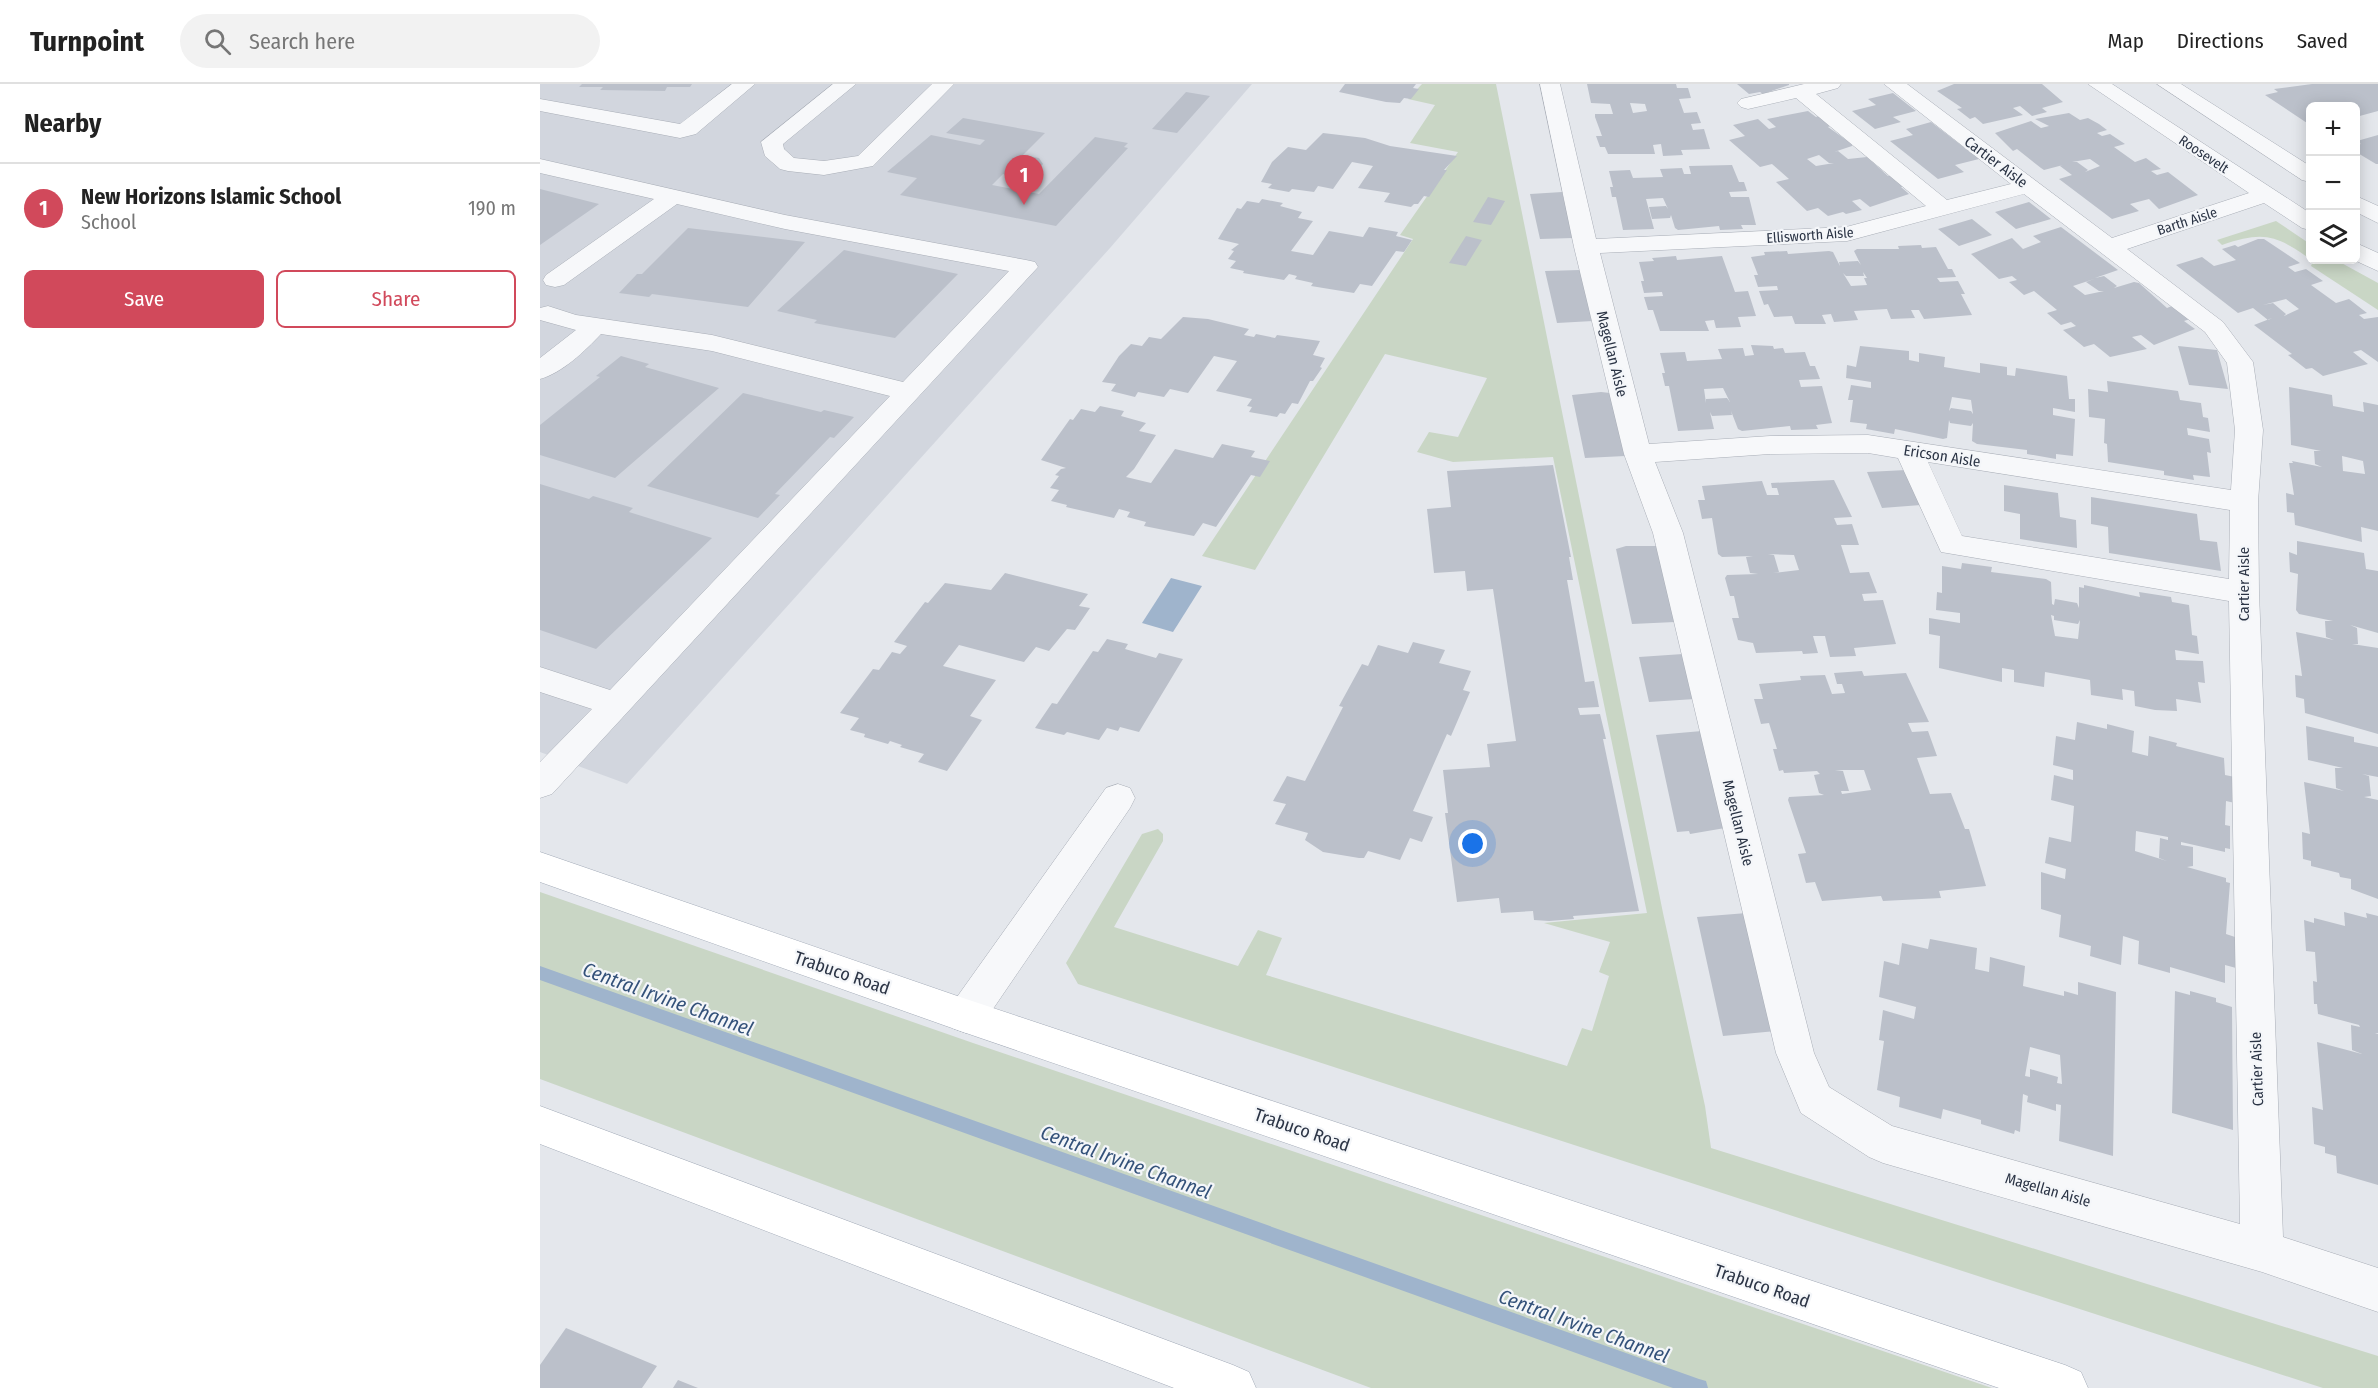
<!DOCTYPE html>
<html lang="en">
<head>
<meta charset="utf-8">
<style>
	:root { --surface:#fff; --page:#f2f2f2; --text:#222; --muted:#767676; --line:#e0e0e0; --accent:#d1495b }
	body { margin:0; font-family:"Fira Sans Condensed",sans-serif; background:var(--page); color:var(--text) }
	.controls { position:absolute; right:18px; top:18px; display:grid; overflow:hidden; border-radius:9px; box-shadow:0 3px 15px #0003 }
	.controls button { width:54px; height:54px; display:grid; place-items:center; padding:0; border:0; border-bottom:2px solid var(--line); background:var(--surface); color:var(--text); font:30px sans-serif }
	.you { position:absolute; left:933px; top:760px; width:21px; height:21px; margin:-15px; border:4px solid #fff; border-radius:50%; background:#1a73e8; box-shadow:0 0 0 9px #1a73e833 }
	.badge { display:grid; place-items:center; width:39px; height:39px; border-radius:50%; background:var(--accent); color:#fff; font-size:20px; font-weight:700 }
	.pin { position:absolute; translate:-50% -50px; filter:drop-shadow(0 2px 3px #0008) }
	.pin::after { content:''; position:absolute; top:32px; width:21px; height:18px; background:inherit; clip-path:polygon(0 0,100% 0,50% 100%) }
	.list { margin:0; padding:0; list-style:none }
	h2 { display:flex; justify-content:space-between; align-items:center; height:78px; margin:0; padding:0 24px; font-size:26px }
	h2 small { font-size:20px; font-weight:400; color:var(--muted) }
	.list li { display:grid; grid-template-columns:39px 1fr auto; gap:18px; align-items:center; box-sizing:border-box; height:90px; padding:0 24px; border-top:2px solid var(--line) }
	.list b { display:block; font-size:22px; white-space:nowrap }
	.list p { margin:0; font-size:20px; white-space:nowrap; color:var(--muted) }
	.list em { font-size:20px; font-style:normal; color:var(--muted) }
	.actions { display:flex; gap:12px; padding:18px 24px }
	.actions a { flex:1; padding:14px 0; border:2px solid var(--accent); border-radius:9px; text-align:center; font-size:21px; color:var(--accent) }
	.actions .main { background:var(--accent); color:#fff }
	.icon { flex:none; width:33px; height:33px; fill:none; stroke:currentColor; stroke-width:2; stroke-linecap:round; stroke-linejoin:round }
	.map { position:relative; flex:none; width:1838px; height:1304px; overflow:hidden }
	header { display:flex; align-items:center; gap:36px; box-sizing:border-box; height:84px; padding:0 30px; background:var(--surface); border-bottom:2px solid var(--line) }
	header strong { font-size:28px }
	nav { display:flex; gap:33px; margin-inline-start:auto; font-size:21px }
	.search { width:420px; height:54px; background:var(--page); display:flex; align-items:center; gap:15px; box-sizing:border-box; padding:0 21px; border-radius:33px; color:var(--muted); font-size:22px }
	main { display:flex }
	aside { flex:1; background:var(--surface) }
	.map>svg:first-child { display:block }
	.built { fill:#d2d6de }
	.green { fill:#c9d6c5 }
	.water { fill:#9fb4cc }
	.lines { fill:none; stroke-linecap:round; stroke-linejoin:round }
	.stream { fill:#9fb4cc; fill-rule:evenodd }
	.building { fill:#bbc0ca; fill-rule:evenodd }
	.minor-casing { stroke:#a9aeb7; stroke-width:1 }
	.major-casing { stroke:#a3abb8; stroke-width:1 }
	.minor { fill:#f7f8fa; fill-rule:evenodd }
	.major { fill:#fff; fill-rule:evenodd }
	.labels { text-anchor:middle; stroke-width:4.5; stroke-linejoin:round; paint-order:stroke }
	.far-street-label { font-size:14px; fill:#2b3445; stroke:#f4f6f9 }
	.street-label { font-size:15px; fill:#2b3445; stroke:#f4f6f9 }
	.near-street-label { font-size:18px; fill:#2b3445; stroke:#f4f6f9 }
	.near-water-label { font-size:20px; font-style:italic; fill:#34527a; stroke:#f4f6f9 }
</style>
</head>
<body>
<header>
<strong>Turnpoint</strong>
<div class="search"><svg class="icon" aria-label="search" viewBox="0 0 24 24"><circle cx="10" cy="10" r="6"/><path d="M15 15l6 6"/></svg>Search here</div>
<nav><a>Map</a><a>Directions</a><a>Saved</a></nav>
</header>
<main>
<aside>
<h2>Nearby<small></small></h2>
<ul class="list">
<li><span class="badge">1</span><div><b>New Horizons Islamic School</b><p>School</p></div><em>190 m</em></li>
</ul>
<div class="actions"><a class="main">Save</a><a>Share</a></div>
</aside>
<div class="map">
<svg width="1838" height="1304" viewBox="0 0 1838 1304">
	<rect width="100%" height="100%" fill="#e4e7ec"/>
	<!-- built -->
	<path class="built" d="M0 0H712L570 164 87 700 0 668Z"/>
	<!-- green -->
	<path class="green" d="M882 0H956L1123 829 1165 1022 1171 1064 1838 1272V1304H1783L538 900 526 879 602 750 618 745 623 750V757L574 843 698 882 718 846 742 854 726 891 1027 982 1042 944 1052 947 1069 892 1059 888 1070 858 1004 839 1107 829 1013 373 913 378 877 368 889 348 918 353 947 294 845 270 715 486 662 472 873 155 860 151 918 68 870 59 895 21 868 15Z
		M1736 137 1770 160V176H1796L1838 199V226L1771 182 1773 177C1737 152 1726 146 1682 161L1677 156Z
		M0 808 433 959 1452 1304H831L0 995Z"/>
	<!-- water -->
	<path class="water" d="M631 494 662 502 633 548 602 539Z"/>
	<g class="lines">
		<!-- stream -->
		<path class="stream" d="M0 882 1159 1295 1166 1297 1168 1304H1133L0 896Z"/>
	</g>
	<!-- building -->
	<path class="building" d="M42 0H152L150 3H127L125 7 60 6 63 3H39Z
		M805 0H876L873 4 879 5 871 15 864 14 860 19 846 18 799 8Z
		M1047 0H1136L1137 4H1148L1151 14 1139 15 1144 29 1157 28 1161 39 1151 40 1153 46 1164 45 1170 65 1141 66 1143 71 1123 72 1121 60 1113 61 1115 70H1068L1065 63H1060L1056 52H1062L1055 33V30H1073L1070 20 1051 19ZM1090 19 1105 20 1107 27 1093 29Z
		M1197 0H1249V1L1223 10 1220 8 1209 10Z
		M1414 0H1502L1523 18 1502 24 1507 28 1492 32 1480 22 1473 24 1483 31 1443 40 1435 33 1430 35 1417 25 1422 24 1397 7Z
		M1772 0H1838V27L1816 33V22H1770V41L1725 11 1738 8 1734 5Z
		M646 8 670 12 637 49 612 45Z
		M1353 9 1376 27 1353 33 1361 38 1335 45 1312 27 1336 21 1328 15Z
		M1268 27 1276 33 1281 31 1292 41 1288 43 1312 60V62L1294 68 1298 67 1308 75 1327 73 1348 92 1353 91 1366 102 1361 103 1369 110 1330 123 1320 115 1312 117 1322 126 1306 130 1303 128 1288 132 1278 124 1267 127 1236 98 1249 95 1232 80 1220 83 1189 56 1205 52 1193 41 1218 35 1229 45 1236 43 1227 35ZM1279 71 1289 79H1294L1276 82 1267 75Z
		M1529 29 1540 36 1548 34 1559 40 1567 46 1557 49 1562 52 1570 50 1585 60 1574 63 1595 78 1606 74 1621 85 1611 87 1617 91 1628 88 1658 111 1619 125 1609 115 1590 120 1599 127 1572 135 1519 95 1532 91 1520 82 1523 81 1504 86 1501 84 1477 65 1473 67 1455 49 1491 37 1501 44 1509 42 1495 35ZM1550 75 1560 82 1545 88 1548 86 1537 78H1532Z
		M423 34 505 49 483 71 499 74 503 80 493 91 480 94 463 90 452 101 499 110 555 53 588 59 584 63 588 64 516 142 360 111 377 94 347 88 391 51 440 61 445 56 406 49Z
		M1391 38 1439 75 1415 81 1424 88 1398 95 1350 57 1373 51 1366 45Z
		M783 49 825 54 850 62 917 72 904 86H907L889 113 884 112 878 120H874L871 123 844 118 850 109 818 104 833 82 812 78 793 105 778 102 774 108 752 105 749 108 728 104 732 100 721 98 732 78 748 63 766 66Z
		M1838 51V80H1836L1816 68V61L1821 60 1817 57Z
		M1192 81 1199 98H1204L1207 107 1189 108 1191 113H1209L1216 141H1201L1203 145 1180 146 1179 142 1138 146 1135 144 1131 131 1130 134 1112 135 1109 123 1126 122 1128 125 1123 114 1106 115 1114 145 1083 146 1076 113H1072L1070 103H1073L1069 87 1090 86 1093 94 1123 93 1120 85 1142 84 1144 90H1151L1149 82Z
		M0 105 59 120 0 161Z
		M1022 108 1033 154 1000 155 990 110Z
		M948 113 965 117 951 141 933 138Z
		M722 115 743 119 740 122 762 128 758 134 773 137 751 167 773 171 789 147 823 153 829 143 858 148 856 152 872 156 864 168 856 167 832 202 820 200 814 209 771 202 773 199 755 195 757 192 749 190 744 196 703 189 704 187 690 184 696 177 688 175 694 167 691 166 699 160 678 155 697 124 701 125 707 117 719 119Z
		M1489 118 1511 135 1476 145 1455 128Z
		M1432 135 1452 151 1419 162 1398 145Z
		M1521 143 1578 186 1555 194 1564 192 1577 202 1574 204 1594 198 1599 199 1627 224 1632 222 1650 235 1644 237 1655 245 1614 261 1601 251 1592 253 1607 265 1570 273 1554 260 1544 263 1523 246 1536 242 1531 238 1521 241 1507 229 1517 226 1494 207 1484 211 1469 198 1477 196 1472 192 1459 195 1431 170 1472 154 1483 165 1501 158 1493 152ZM1554 195 1546 198 1559 207H1564L1545 211 1533 202Z
		M148 144 265 158 208 223 112 210 109 213 79 209 97 190H102Z
		M926 152 942 156 926 182 909 179Z
		M1718 155H1724L1760 179 1748 183 1755 188 1766 185 1783 197 1771 201 1796 219 1809 215 1827 229 1819 231 1824 235 1838 233V278L1821 266 1813 268 1828 280 1783 292 1772 284 1766 285 1748 271 1752 270 1714 241 1732 234 1728 236 1713 224 1698 229 1636 181 1662 173 1674 182 1696 176 1682 165 1695 161 1698 163ZM1746 215 1759 225 1744 232 1746 230 1733 219 1723 221Z
		M1381 161 1382 164 1396 163 1408 185H1412L1416 193 1397 194 1400 198 1418 197 1425 210H1421L1432 231 1384 235 1379 226H1371L1375 234 1351 235 1347 225 1314 227 1318 236 1294 238 1291 230 1282 231 1286 240H1255L1252 232 1234 233 1228 220 1224 221 1219 207 1238 206 1237 202 1218 203 1214 191H1218L1211 173 1225 171 1224 168 1247 167 1248 170 1289 167 1293 168 1300 182 1299 178 1318 177 1321 181 1314 167 1317 165H1359L1358 162ZM1323 188 1327 194H1324L1327 201 1311 202 1303 189 1306 192H1324Z
		M304 166 418 190 355 254 274 239 277 236 237 227Z
		M1136 172 1137 176 1182 172 1195 208 1208 207 1216 232 1198 233 1201 243 1176 244 1174 236 1165 237 1169 247H1120L1113 226H1108L1104 213 1123 212 1122 208 1104 209 1101 197H1104L1099 178 1114 177 1112 174Z
		M1040 186 1053 237 1017 239 1005 187Z
		M643 233 668 235 709 245 704 251 714 253 716 250 735 254 737 251 780 257 773 271 785 274 780 283 782 284 773 297H770L758 320 752 319 745 330 740 329 737 333 709 328 712 323 707 322 712 315 676 307 697 277 674 272 648 309 630 305 624 313 598 308 595 313 571 307 576 300 562 298 579 272 591 260 602 262 609 253 621 255Z
		M1211 261 1233 262 1234 265 1243 264 1245 269 1265 268 1270 282H1275L1280 295 1259 296 1261 303 1282 302 1292 339 1276 341 1278 345 1251 346 1250 342 1202 347 1198 345 1191 327 1192 331 1172 332 1170 328 1174 345 1138 347 1129 302H1125L1122 289H1125L1120 269 1145 268 1147 277 1182 275 1178 265 1203 264 1205 272 1214 271ZM1183 304 1190 318 1187 314 1166 315V319L1164 305Z
		M1320 262 1369 267V276L1379 278V269L1405 273 1404 283 1440 289V279L1467 283V291L1475 292 1476 284 1527 292 1529 315H1535V328L1513 324V331L1535 335 1533 372 1516 370V375L1487 370V366L1437 360 1432 357 1433 339 1431 342 1410 339 1409 336 1407 354 1403 355 1355 345 1354 350 1326 345 1327 340 1310 338 1313 316H1308L1311 301 1331 304V298L1306 294 1307 281 1316 283ZM1412 313 1431 316 1433 330 1431 327 1411 324 1409 327Z
		M1638 262 1677 266 1688 305 1649 301Z
		M81 272 109 280 105 283 179 304 75 394 0 371V341L60 293 56 292Z
		M1567 297 1638 307 1640 316 1661 319 1663 333 1668 334 1670 348 1647 344 1648 351 1669 355 1671 369 1667 368 1670 393 1653 391 1654 396 1624 391V387L1568 378 1567 360 1564 359 1565 335 1549 333 1548 305 1568 308Z
		M1749 303 1792 311 1793 322 1824 328 1823 318 1838 321V447L1821 443 1822 458 1755 441 1754 429 1747 428 1746 409 1754 411 1749 379H1753L1752 377 1782 383 1775 380 1774 367H1781L1751 361ZM1802 372 1823 377 1825 390 1803 387Z
		M1061 308 1070 309 1085 372 1045 374 1032 311Z
		M203 309 281 328 284 326 314 333 294 354 290 353 235 410 240 411 218 434 107 402Z
		M560 322 584 327 581 332 606 339 599 347 616 351 594 385 586 393 611 399 635 365 673 374 682 360 715 367 711 373 730 377 720 393 711 391 676 443 663 439 654 452 604 442 606 438 587 433 590 428 579 425 574 434 526 423 527 421 511 417 519 406 510 404 519 392 515 391 521 385 526 384 501 376 530 335 533 336 541 325 555 328Z
		M1013 381 1031 473H1029L1033 496H1027L1045 598 1054 597 1059 623 1038 624 1040 631 1060 630 1066 655H1063L1099 827 1033 832 1034 835 1009 837 994 836 993 827 961 829 959 814 917 818 905 729H908L903 686 950 683 947 660 976 657 953 505 927 507 925 487 894 489 887 425 911 423 907 387Z
		M1366 386 1381 421 1342 424 1327 388Z
		M1294 396 1312 433 1294 434 1297 441 1312 440 1319 461H1301L1310 489 1329 488 1337 509 1322 510 1324 517 1343 516 1356 560 1314 564 1316 572 1290 573 1285 552H1273L1278 569 1263 570 1262 567 1216 569 1213 559 1198 556 1192 534H1199L1194 512H1190L1185 494 1187 491 1218 490 1210 489 1206 473 1213 472 1182 473 1178 470 1172 434 1162 435 1158 416H1165L1162 402 1222 397 1227 411H1239L1237 404H1232L1231 399ZM1228 470 1254 471 1259 486 1233 489 1239 488 1234 471Z
		M0 400 49 415 53 412 93 424 89 428 172 454 56 565 0 546Z
		M1464 401 1518 409 1520 433 1536 436 1537 464 1480 455V430L1464 427Z
		M1551 413 1657 430 1660 456 1677 458 1681 487 1569 469 1568 443 1551 440Z
		M1757 457 1824 469 1826 485 1838 487V549L1810 541 1817 544 1818 560H1812L1838 564V650L1765 629 1764 615 1756 613 1755 591 1762 592 1756 548 1794 556 1786 553 1785 537H1793L1759 530 1756 526 1758 490 1750 488 1749 468 1757 471Z
		M1086 462H1117L1135 538 1092 540 1076 465Z
		M1422 479 1452 483 1451 488 1506 495 1511 498 1512 520 1514 521 1515 515 1537 519 1539 524V503L1544 504V501L1600 513 1599 508 1631 513 1632 518 1649 521 1652 551 1657 552 1659 570 1635 566 1636 576 1663 577 1665 599 1658 598 1661 619 1636 615 1637 627 1615 626 1595 622 1594 607 1582 605 1583 616 1551 611 1550 596 1505 588 1504 603 1474 598V586L1462 584V598L1399 584 1400 552 1389 550V534L1420 539V529L1396 526 1397 508 1402 509V482L1421 485ZM1511 531 1514 532V536L1538 540 1540 536 1538 555 1515 552Z
		M465 489 548 510 539 522 550 524 535 546 527 545 509 567 496 563 484 578 419 561 403 582 456 596 430 632 442 636 407 687 378 678 384 670 360 663 362 661 350 657 348 660 324 653 325 650 310 646 319 634 300 629 333 585 339 586 352 568 360 570 367 562 354 558 385 518 388 519 405 499 451 506Z
		M567 555 588 560 585 565 616 574 619 569 643 575 599 648 580 643 578 647 567 644 559 656 527 648 524 651 495 644 512 619 517 620 553 567 558 568Z
		M873 558 905 566 899 579 931 587 923 606 930 608 911 652 907 650 873 727 893 733 882 758 870 754 860 776 828 767 824 774H819L783 768 765 756 768 749 735 740 746 720 733 717 747 692 765 697 803 623 799 622 822 580 828 582 838 561 868 569Z
		M1143 570 1155 615 1109 618 1099 573Z
		M1322 587 1324 592 1366 589 1389 638 1368 639 1372 648 1388 647 1397 672 1377 674 1390 710 1411 709 1425 745H1429L1446 802 1399 807 1401 814 1343 817 1341 812 1282 817 1275 798 1266 799 1258 770 1266 769 1248 716 1249 713 1284 711 1279 709 1274 691 1280 690 1277 687 1244 689 1243 686 1239 687 1233 665H1237L1229 639 1221 640 1214 615H1223L1219 600 1261 596 1260 592 1285 591 1292 610 1305 609 1302 600H1297L1294 589ZM1295 686H1324L1331 706 1302 710 1301 707H1309L1303 687Z
		M1537 638 1567 645V640L1594 647 1592 668 1608 672 1609 652 1637 659 1636 662 1684 674 1685 691 1695 693V719L1686 717 1685 741 1690 742V765L1685 764V768L1641 758V761L1653 763V782L1647 783 1686 794V798L1690 799 1686 850 1695 853 1696 884 1685 881V899L1630 883V889L1598 880 1599 857 1583 852 1581 881 1550 872 1551 862 1519 853 1521 831 1501 825V788L1525 795 1526 785 1505 779 1509 753 1531 758 1534 722 1511 716 1514 691 1533 696V686L1513 681 1516 652 1535 656ZM1596 747 1628 753V756L1620 754 1619 774 1627 777 1595 767Z
		M1766 642 1814 653V658L1838 663V693L1822 690 1829 692 1831 712 1824 713 1838 716V815L1811 805V795L1800 793 1799 789 1771 782V777L1763 775 1762 748 1770 750 1764 698 1804 707 1796 704 1795 684H1803L1768 676Z
		M1162 647 1185 744 1150 750 1149 747 1137 748 1116 651Z
		M1804 828 1827 834 1826 829 1838 832V949H1835L1838 950V1101L1797 1089 1796 1072 1785 1069V1063L1774 1060 1772 1023 1783 1026 1777 958 1822 970 1812 966 1811 941 1820 943 1819 941 1778 930 1777 920H1774L1773 897 1777 898 1775 868 1766 867 1764 836 1774 839V834L1805 842Z
		M1207 829 1236 947 1183 952 1157 833Z
		M1390 855 1437 864 1435 885 1449 888 1450 873 1485 882 1483 902 1524 912V907L1538 911V898L1576 908 1573 1072 1519 1057 1521 1021 1516 1020V1027L1487 1018 1488 1012 1483 1010 1480 1048 1475 1046 1474 1050 1441 1040V1036L1403 1025 1401 1035 1359 1023 1360 1013 1337 1006 1344 957 1339 956 1343 926 1374 935 1376 923 1339 913 1344 877 1359 881 1362 859 1388 865ZM1490 963 1520 971 1522 1000 1517 999 1518 993 1490 985V993L1485 992Z
		M1635 907 1650 911V907L1676 914V918L1692 923 1693 1046 1632 1029Z
		M26 1244 117 1282 102 1304H0V1281Z
		M138 1296 158 1304H133Z"/>
	<g class="lines">
		<!-- minor casing -->
		<g class="minor-casing">
			<path id="minor" d="M192 0H215L156 50 140 54 0 27V15L140 40Z
				M293 0H316L243 60 244 65 254 74 284 77 318 72 392 0H414L333 82 284 91 248 87 240 85 225 72 221 58Z
				M1000 0H1020L1056 155 1306 143 1386 122 1256 14 1208 25 1201 23 1197 19 1201 15 1264 0H1301L1298 4 1276 10 1407 116 1471 100 1344 0H1367L1572 154 1709 109 1548 0H1572L1770 129V146L1762 144 1724 119 1587 165 1683 238 1713 278 1723 346 1718 418 1719 508 1743 1153 1838 1184V1228L1722 1188 1343 1079 1329 1073 1261 1029 1236 969 1113 449 1084 370 1034 163ZM1484 110 1665 248 1687 279 1695 346 1691 406 1328 351 1230 352 1109 360 1060 169 1307 157ZM1328 369 1358 374 1401 468 1689 517 1700 1140 1352 1042 1289 1003 1274 969 1143 449 1115 378 1230 370ZM1388 378 1690 426 1689 495 1422 452Z
				M1617 0H1641L1770 82V98L1762 96Z
				M0 75 245 131 486 176 495 178 498 183 12 710 0 714V678L52 625 0 608V583L70 606 350 312 172 267 61 250C45 267 22 289 0 295V274L36 246 0 236V224L8 222 36 231 172 251 363 298 469 187 245 145 137 120 24 201 15 203 6 201 3 196 6 191 114 115 0 89Z
				M1816 112 1838 122V139L1816 128Z
				M1816 159 1838 169V187L1814 176Z
				M578 700 590 704 595 714 590 724 440 944 426 949 412 944 407 932 412 920 566 704Z"/>
		</g>
		<!-- major casing -->
		<g class="major-casing">
			<path id="major" d="M0 768 426 915 1525 1281 1541 1288 1548 1304H1459L426 949 0 798Z
				M0 1022 693 1281 709 1288 716 1304H634L0 1060Z"/>
		</g>
		<!-- minor -->
		<use href="#minor" class="minor"/>
		<!-- major -->
		<use href="#major" class="major"/>
	</g>
	<g class="labels">
		<!-- far-street labels -->
		<g class="far-street-label">
			<text transform="translate(1664 70) rotate(34)" y="5">Roosevelt</text>
			<text transform="translate(1647 137) rotate(-18)" y="5">Barth Aisle</text>
			<text transform="translate(1270 151) rotate(-4)" y="5">Ellisworth Aisle</text>
		</g>
		<!-- street labels -->
		<g class="street-label">
			<text transform="translate(1456 78) rotate(37)" y="5">Cartier Aisle</text>
			<text transform="translate(1072 270) rotate(76)" y="5">Magellan Aisle</text>
			<text transform="translate(1402 372) rotate(9)" y="5">Ericson Aisle</text>
			<text transform="translate(1704 500) rotate(-90)" y="5">Cartier Aisle</text>
			<text transform="translate(1198 739) rotate(76)" y="5">Magellan Aisle</text>
			<text transform="translate(1717 985) rotate(-92)" y="5">Cartier Aisle</text>
			<text transform="translate(1508 1106) rotate(16)" y="5">Magellan Aisle</text>
		</g>
		<!-- near-street labels -->
		<g class="near-street-label">
			<text transform="translate(302 889) rotate(19)" y="6">Trabuco Road</text>
			<text transform="translate(762 1046) rotate(19)" y="6">Trabuco Road</text>
			<text transform="translate(1222 1202) rotate(19)" y="6">Trabuco Road</text>
		</g>
		<!-- near-water labels -->
		<g class="near-water-label">
			<text transform="translate(128 915) rotate(20)" y="7">Central Irvine Channel</text>
			<text transform="translate(586 1078) rotate(20)" y="7">Central Irvine Channel</text>
			<text transform="translate(1044 1242) rotate(20)" y="7">Central Irvine Channel</text>
		</g>
	</g>
</svg>
<div class="controls">
<button>+</button>
<button>−</button>
<button><svg class="icon" aria-label="layers" viewBox="0 0 24 24"><path d="M12 4l9 5-9 5-9-5zM3 14l9 5 9-5"/></svg></button>
</div>
<div class="you"></div>
<div class="pin badge" style="left:484px;top:121px">1</div>
</div>
</main>
</body>
</html>
